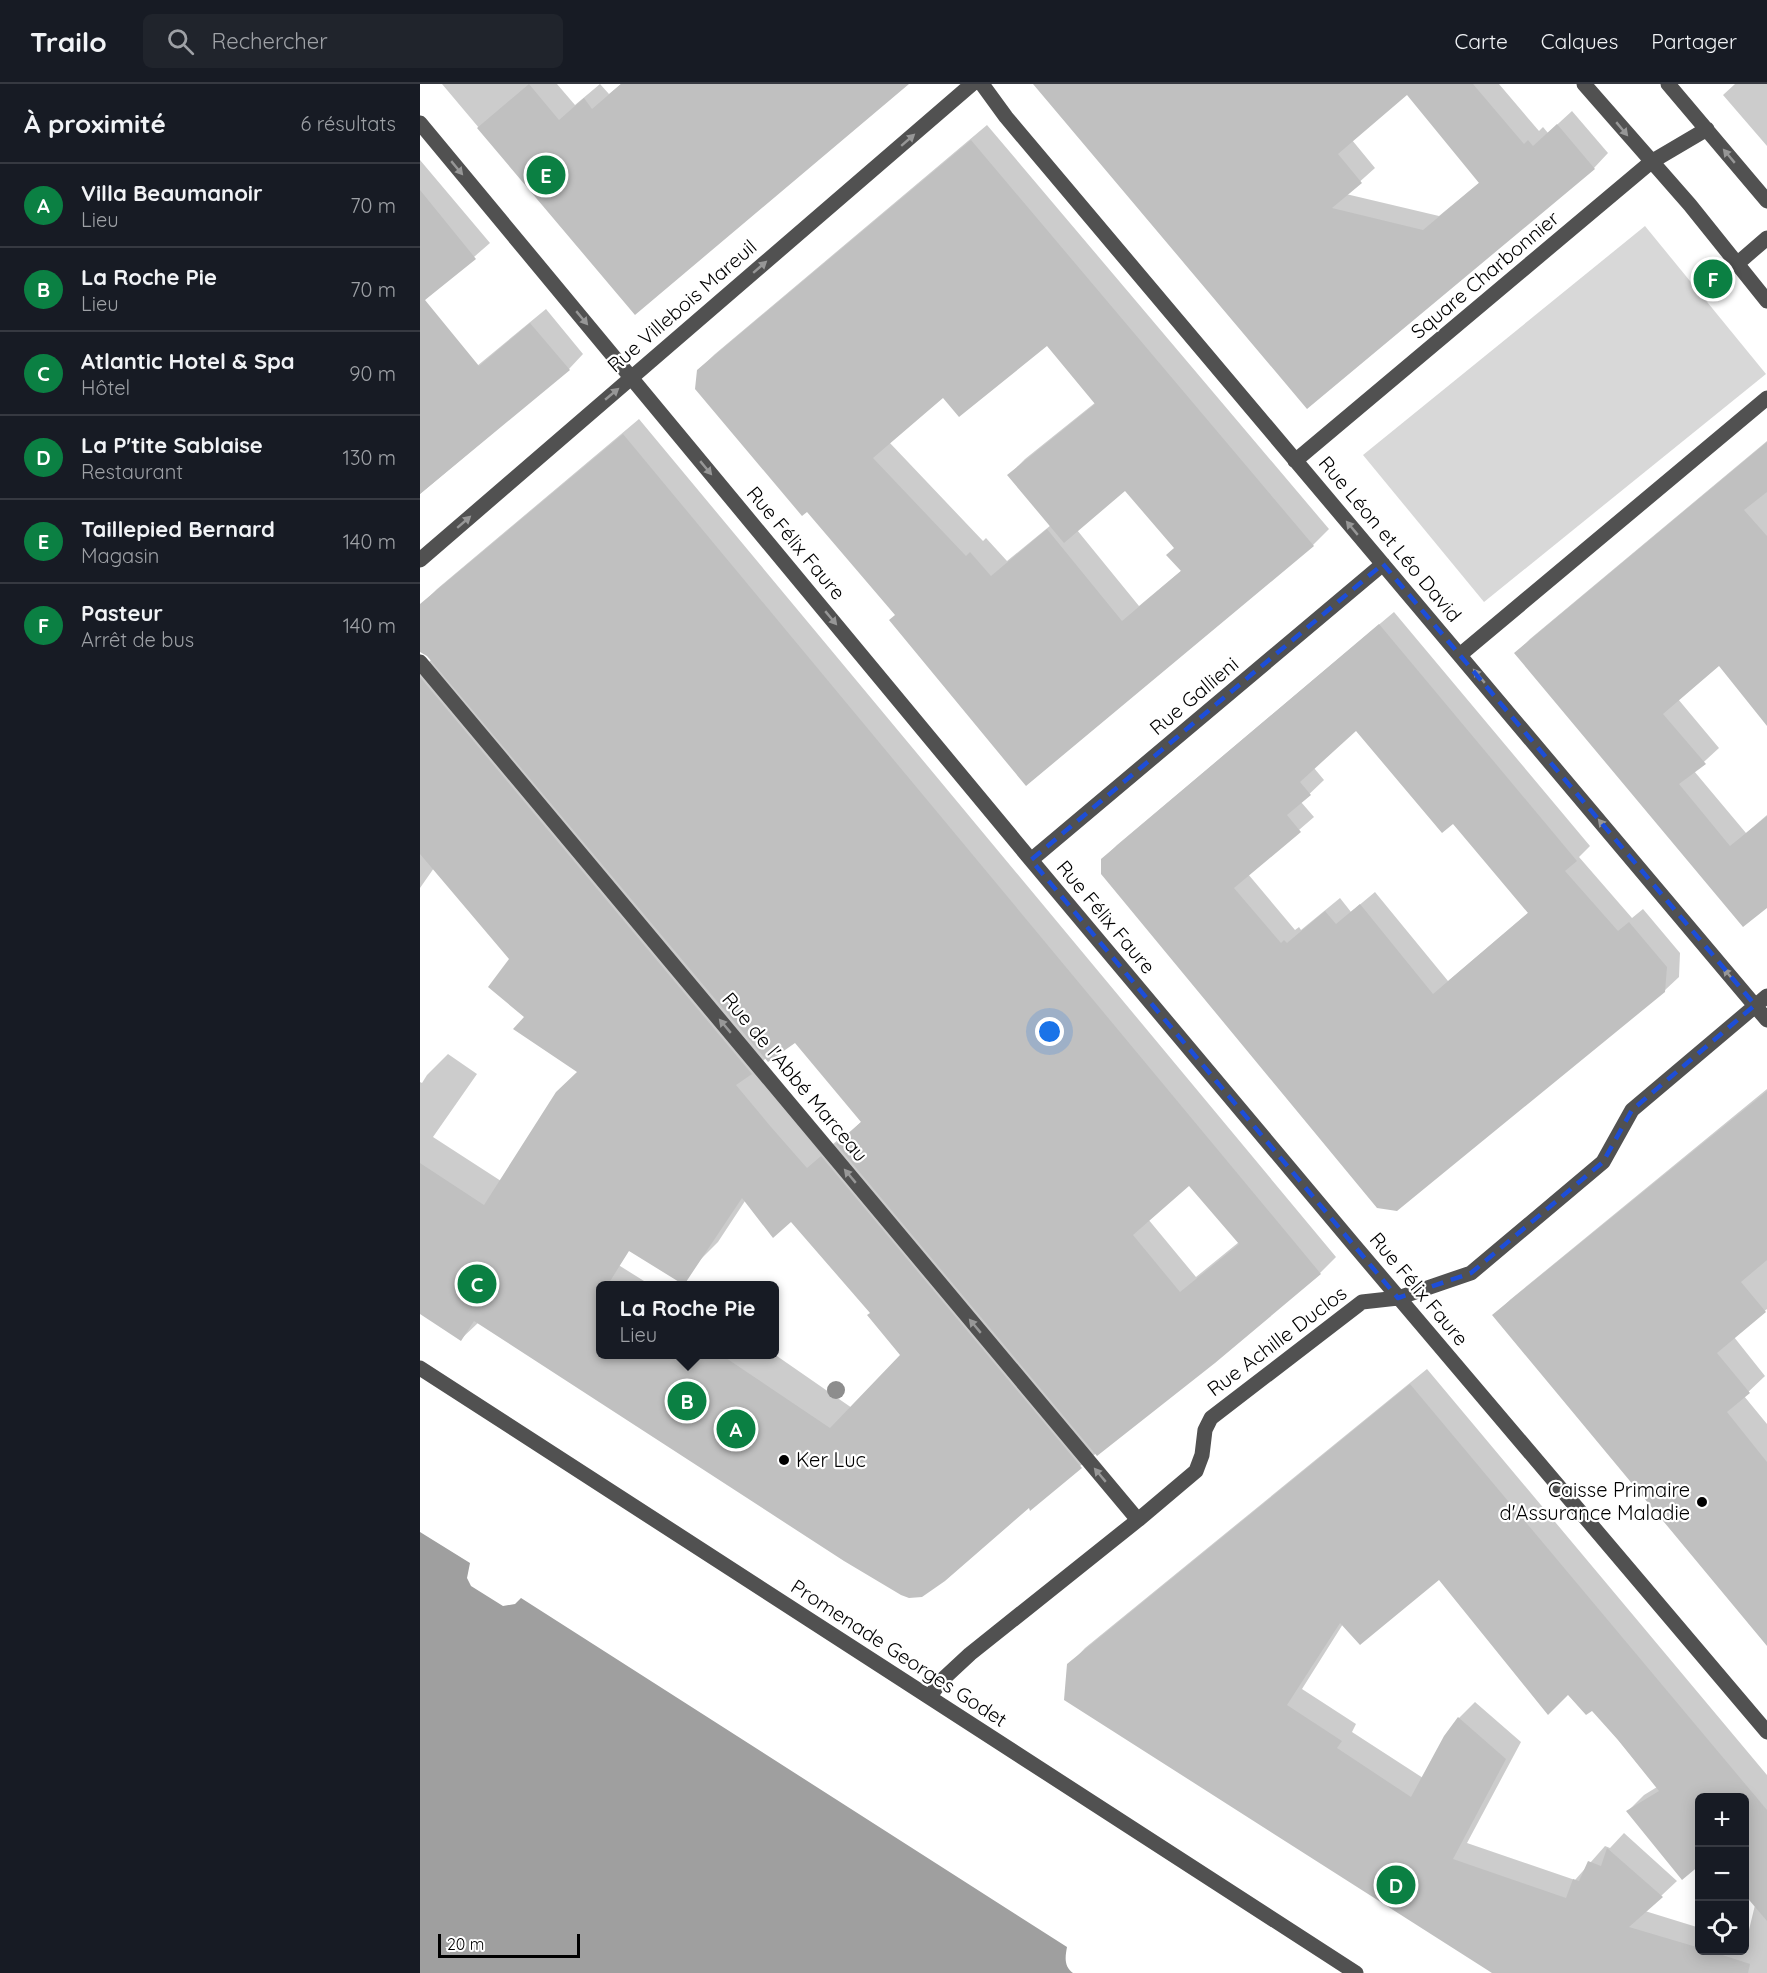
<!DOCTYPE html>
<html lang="fr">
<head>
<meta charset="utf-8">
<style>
	:root { --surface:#171b24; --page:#20242c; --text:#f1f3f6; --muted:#9ea1a6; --line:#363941; --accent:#0b8043 }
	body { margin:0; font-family:Quicksand,sans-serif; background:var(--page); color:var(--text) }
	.controls { position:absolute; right:18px; bottom:18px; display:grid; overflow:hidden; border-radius:9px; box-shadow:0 3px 15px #0003 }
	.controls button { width:54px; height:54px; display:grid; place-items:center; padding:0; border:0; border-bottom:2px solid var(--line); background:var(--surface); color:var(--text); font:30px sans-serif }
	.scale { position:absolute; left:18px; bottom:15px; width:142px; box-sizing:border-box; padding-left:6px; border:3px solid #000; border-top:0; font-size:16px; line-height:21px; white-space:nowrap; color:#000; -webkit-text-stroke:4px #fff; paint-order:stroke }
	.you { position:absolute; left:630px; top:948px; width:21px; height:21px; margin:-15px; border:4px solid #fff; border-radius:50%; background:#1a73e8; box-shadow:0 0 0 9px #1a73e833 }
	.badge { display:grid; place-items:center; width:39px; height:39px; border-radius:50%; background:var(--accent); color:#fff; font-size:20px; font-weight:700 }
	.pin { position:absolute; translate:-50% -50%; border:3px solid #fff; box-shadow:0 2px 6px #0006 }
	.popup { position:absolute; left:176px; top:1197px; width:183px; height:78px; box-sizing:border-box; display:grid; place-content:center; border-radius:9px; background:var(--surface); filter:drop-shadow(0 2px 4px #0005); font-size:20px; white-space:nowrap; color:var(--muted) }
	.popup b { font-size:22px; color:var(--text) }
	.popup::after { content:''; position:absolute; left:50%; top:100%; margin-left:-12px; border:12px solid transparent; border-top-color:var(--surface) }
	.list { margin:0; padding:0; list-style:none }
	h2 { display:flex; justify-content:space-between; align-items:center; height:78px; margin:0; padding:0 24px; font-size:26px }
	h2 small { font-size:20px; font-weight:400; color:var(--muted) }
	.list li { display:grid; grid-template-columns:39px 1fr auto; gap:18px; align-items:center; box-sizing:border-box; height:84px; padding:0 24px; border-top:2px solid var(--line) }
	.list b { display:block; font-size:22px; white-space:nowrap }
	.list p { margin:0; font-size:20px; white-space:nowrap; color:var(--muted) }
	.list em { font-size:20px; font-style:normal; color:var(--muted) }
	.icon { flex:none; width:33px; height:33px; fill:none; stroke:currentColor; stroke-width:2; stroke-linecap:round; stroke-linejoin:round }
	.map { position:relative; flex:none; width:1347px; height:1889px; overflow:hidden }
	header { display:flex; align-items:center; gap:36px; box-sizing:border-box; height:84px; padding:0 30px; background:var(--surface); border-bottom:2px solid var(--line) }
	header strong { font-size:28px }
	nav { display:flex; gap:33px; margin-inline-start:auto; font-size:21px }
	.search { width:420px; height:54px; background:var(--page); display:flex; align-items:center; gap:15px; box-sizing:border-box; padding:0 21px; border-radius:9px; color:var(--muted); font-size:22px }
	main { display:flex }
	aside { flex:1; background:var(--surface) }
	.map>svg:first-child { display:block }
	.green { fill:#d8d8d8 }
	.water { fill:#9f9f9f }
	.shadow { fill:#0003; fill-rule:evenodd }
	.building { fill:#c0c0c0; fill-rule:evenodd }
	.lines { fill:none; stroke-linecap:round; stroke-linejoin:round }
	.minor { stroke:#515151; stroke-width:15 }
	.tree { fill:#8d8d8d }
	.oneway { fill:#979797 }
	.marked { fill:none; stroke:#1d4ed8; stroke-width:4.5; stroke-dasharray:12 8; stroke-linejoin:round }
	.poi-dot { fill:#000; stroke:#fff; stroke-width:2 }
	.labels { text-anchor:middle; stroke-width:4.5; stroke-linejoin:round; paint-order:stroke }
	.street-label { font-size:20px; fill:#000; stroke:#fff }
	.poi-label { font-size:20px; fill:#000; stroke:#fff; text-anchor:start }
</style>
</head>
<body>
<header>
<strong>Trailo</strong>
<div class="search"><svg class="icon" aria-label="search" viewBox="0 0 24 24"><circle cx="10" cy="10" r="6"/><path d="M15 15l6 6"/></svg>Rechercher</div>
<nav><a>Carte</a><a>Calques</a><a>Partager</a></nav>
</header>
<main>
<aside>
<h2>À proximité<small>6 résultats</small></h2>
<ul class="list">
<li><span class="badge">A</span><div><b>Villa Beaumanoir</b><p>Lieu</p></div><em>70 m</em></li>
<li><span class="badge">B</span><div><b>La Roche Pie</b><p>Lieu</p></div><em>70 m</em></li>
<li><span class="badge">C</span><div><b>Atlantic Hotel &amp; Spa</b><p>Hôtel</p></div><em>90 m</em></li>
<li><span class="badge">D</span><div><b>La P'tite Sablaise</b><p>Restaurant</p></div><em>130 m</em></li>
<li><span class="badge">E</span><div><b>Taillepied Bernard</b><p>Magasin</p></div><em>140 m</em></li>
<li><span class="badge">F</span><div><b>Pasteur</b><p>Arrêt de bus</p></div><em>140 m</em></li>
</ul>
</aside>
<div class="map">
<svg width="1347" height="1889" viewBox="0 0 1347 1889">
	<rect width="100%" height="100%" fill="#fff"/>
	<!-- green -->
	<path class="green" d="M1225 142 1346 290 1064 518 943 371Z"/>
	<!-- water -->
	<path class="water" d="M0 1448 50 1479 47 1494 51 1502 83 1522 95 1520 101 1514 647 1863C645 1874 644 1882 653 1889H0Z"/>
	<!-- shadow -->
	<path class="shadow" d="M22 0H137L155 21 180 0 189 10 201 0H487L215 229Z
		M623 0H1079L1119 47 1123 43 1128 49 1152 27 1188 69 1174 84 887 323ZM987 9 1060 98 1019 132 926 110 955 84 932 56Z
		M1315 0H1347V62L1303 11Z
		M567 41 909 445 893 461 606 700 477 530 278 286 295 270ZM627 259 676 318 605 375 589 391 631 441 587 477 566 454 563 457 469 358 523 312ZM705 405 756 463 762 486 719 522 657 446Z
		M0 76 70 159 0 220Z
		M126 225 163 270 149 285 0 410V329Z
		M219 335 916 1173 900 1189 794 1277 609 1422 59 1238 41 1255 0 1229V998L2 999 7 991 28 970 57 990 13 1053 81 1097 159 987 106 933 91 875 14 784 0 804V576L5 582 12 575 0 567 1 521 17 505ZM375 957 442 1037 424 1054 423 1052 408 1064 339 981 346 974ZM770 1100 819 1158 776 1193 728 1135ZM325 1117 371 1136 451 1229 482 1272 432 1324 354 1270H180V1202H232L149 1150 277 1179 298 1158Z
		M1347 357V639L1299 580 1258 615 1299 664 1274 687 1326 749 1347 731V822L1096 569 1110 555Z
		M974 528 1170 762 1159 773 1212 834 1223 825 1260 869 1259 893 1244 907 976 1126 683 775 697 761ZM937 645 1034 738 1109 828 1028 897 955 808 931 828 920 814 881 846 879 843 875 846 828 790 894 733 881 718 904 696 894 684Z
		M1347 1005V1225L1314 1253 1345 1292 1324 1312 1347 1340V1560L1074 1231 1091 1215Z
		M1007 1285 1347 1691V1889H1077L649 1581 665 1564ZM1019 1494 1172 1624 1237 1703 1224 1711 1208 1727 1280 1714H1324L1335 1821 1326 1858H1324V1866H1280V1844L1225 1827 1257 1797 1204 1749 1190 1764 1185 1762 1155 1796 1047 1759 1101 1658 1055 1618 1039 1634 1025 1653 1003 1694 932 1648 936 1640 882 1605 923 1540Z"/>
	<!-- building -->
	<path class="building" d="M109 0 139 36 164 14 172 25 201 0H489L215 231 57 44Z
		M613 0H1053L1104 60 1108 56 1113 62 1137 40 1175 85 887 325ZM987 11 1059 99 1003 146 912 124 942 99 918 70Z
		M551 56 894 462 606 702 469 536 475 531 387 428 382 432 275 305 277 286ZM627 262 675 320 587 391 644 459 705 407 754 464 746 471 761 487 702 537 627 445 571 492 550 468 546 472 453 374 523 314 539 333Z
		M0 106 56 175 5 216 59 282 110 239 150 286 0 410Z
		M203 350 901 1190 795 1279 677 1372 416 1060 441 1038 375 959 348 978 7 572 0 568V520ZM769 1102 819 1160 760 1208 713 1151Z
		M1347 358V408L1324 426 1347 452V642L1299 582 1243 630 1286 680 1259 700 1310 762 1347 732V824L1323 843 1094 569Z
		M959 540 1157 777 1145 787 1198 847 1209 838 1247 883 1245 908 977 1127 957 1124 681 790V775ZM936 647 1022 749 1033 740 1108 829 1013 910 940 820 916 840 905 827 867 859 864 856 861 859 814 804 881 748 867 731 891 711 880 698Z
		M0 593 332 990 316 1001 351 1043 387 1084 401 1072 662 1384 610 1427 609 1424 525 1497 502 1513 489 1514 481 1511 424 1477 54 1237 41 1257 0 1230V1079L64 1121 136 1008 157 988 93 945 104 933 68 903 89 875 0 770ZM322 1114 353 1154 371 1138 450 1229 447 1231 480 1271 410 1344 300 1270H180V1202H187L209 1167 264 1201Z
		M1347 1007V1176L1321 1198 1346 1228 1297 1269 1330 1309 1307 1328 1347 1378V1562L1072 1231Z
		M990 1300 1347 1726V1837L1324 1810V1713H1280V1781L1262 1796 1206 1727 1239 1707 1198 1656 1172 1627 1166 1631 1148 1611 1128 1631 1019 1496 940 1561 920 1539 867 1621 922 1657 917 1664 991 1713 1024 1652 1038 1633 1086 1675 1033 1775 1146 1814 1153 1795 1159 1797 1168 1777 1181 1782 1187 1764 1243 1813 1209 1843 1280 1864V1866H1287L1330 1880 1328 1889H1072L644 1616 647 1580Z"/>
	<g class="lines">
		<!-- minor -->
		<path class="minor" d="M562 0 586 33 1347 936
			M1164 0 1270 121 1347 217
			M1248 0 1347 117
			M0 39 611 776 934 1161 1347 1648
			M1318 179 1347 154
			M875 377 1231 78 1287 45
			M0 476 552 0
			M1041 570 1347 314
			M0 578 718 1436
			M611 776 963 480
			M0 1284 936 1889
			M510 1612 522 1596 550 1570 718 1436 776 1387 782 1371 785 1346 791 1334 942 1218 978 1214 1051 1189 1183 1078 1212 1026 1347 912"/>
	</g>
	<!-- trees -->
	<circle class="tree" cx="416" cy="1306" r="9"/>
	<!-- one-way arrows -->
	<defs><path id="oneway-solid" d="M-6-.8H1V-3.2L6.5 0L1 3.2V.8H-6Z" transform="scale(1.5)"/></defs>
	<g class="oneway">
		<use href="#oneway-solid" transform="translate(1202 45) rotate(50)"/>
		<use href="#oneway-solid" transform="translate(488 56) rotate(-41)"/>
		<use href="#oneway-solid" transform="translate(1309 72) rotate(-130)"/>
		<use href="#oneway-solid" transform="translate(37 84) rotate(50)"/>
		<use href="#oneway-solid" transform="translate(340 183) rotate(-41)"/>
		<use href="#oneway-solid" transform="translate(162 234) rotate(50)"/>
		<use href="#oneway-solid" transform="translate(192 310) rotate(-40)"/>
		<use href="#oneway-solid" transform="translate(286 384) rotate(50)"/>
		<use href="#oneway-solid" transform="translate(44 438) rotate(-41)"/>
		<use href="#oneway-solid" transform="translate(932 444) rotate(-130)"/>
		<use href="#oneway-solid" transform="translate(411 534) rotate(50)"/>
		<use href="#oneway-solid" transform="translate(1059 592) rotate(-130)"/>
		<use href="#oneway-solid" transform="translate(1184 742) rotate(-130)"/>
		<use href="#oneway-solid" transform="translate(1309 891) rotate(-130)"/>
		<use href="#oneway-solid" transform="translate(305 942) rotate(-130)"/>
		<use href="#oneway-solid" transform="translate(430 1092) rotate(-130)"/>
		<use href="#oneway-solid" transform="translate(555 1242) rotate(-130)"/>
		<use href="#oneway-solid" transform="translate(680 1391) rotate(-130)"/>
	</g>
	<!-- marked area -->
	<path class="marked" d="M963 480 1335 921 1212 1026 1183 1078 1051 1189 978 1214 611 776Z"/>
	<!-- markers -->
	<g class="poi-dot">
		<circle cx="364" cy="1376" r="6"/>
		<circle cx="1282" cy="1418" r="6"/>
	</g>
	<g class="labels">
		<!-- street labels -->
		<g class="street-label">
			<text transform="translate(1065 191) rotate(-40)" y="7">Square Charbonnier</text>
			<text transform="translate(262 222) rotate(-41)" y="7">Rue Villebois Mareuil</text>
			<text transform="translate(970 455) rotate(50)" y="7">Rue Léon et Léo David</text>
			<text transform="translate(376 459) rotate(50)" y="7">Rue Félix Faure</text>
			<text transform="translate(774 612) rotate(-40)" y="7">Rue Gallieni</text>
			<text transform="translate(686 833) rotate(50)" y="7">Rue Félix Faure</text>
			<text transform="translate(375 993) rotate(50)" y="7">Rue de l'Abbé Marceau</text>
			<text transform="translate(999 1205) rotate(50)" y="7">Rue Félix Faure</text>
			<text transform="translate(857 1257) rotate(-37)" y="7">Rue Achille Duclos</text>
			<text transform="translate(479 1569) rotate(33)" y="7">Promenade Georges Godet</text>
		</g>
		<!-- poi labels -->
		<g class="poi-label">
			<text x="376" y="1383">Ker Luc</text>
			<text x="1270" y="1413" text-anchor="end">Caisse Primaire<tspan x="1270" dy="23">d'Assurance Maladie</tspan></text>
		</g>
	</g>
</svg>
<div class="controls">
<button>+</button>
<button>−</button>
<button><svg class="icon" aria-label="locate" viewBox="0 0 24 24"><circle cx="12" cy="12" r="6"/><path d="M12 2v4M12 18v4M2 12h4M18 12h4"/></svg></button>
</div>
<div class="scale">20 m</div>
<div class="you"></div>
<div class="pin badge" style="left:316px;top:1345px">A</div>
<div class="pin badge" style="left:267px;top:1317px">B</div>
<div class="popup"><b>La Roche Pie</b>Lieu</div>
<div class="pin badge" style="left:57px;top:1200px">C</div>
<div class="pin badge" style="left:976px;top:1801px">D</div>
<div class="pin badge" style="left:126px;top:91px">E</div>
<div class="pin badge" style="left:1293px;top:195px">F</div>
</div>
</main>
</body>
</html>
